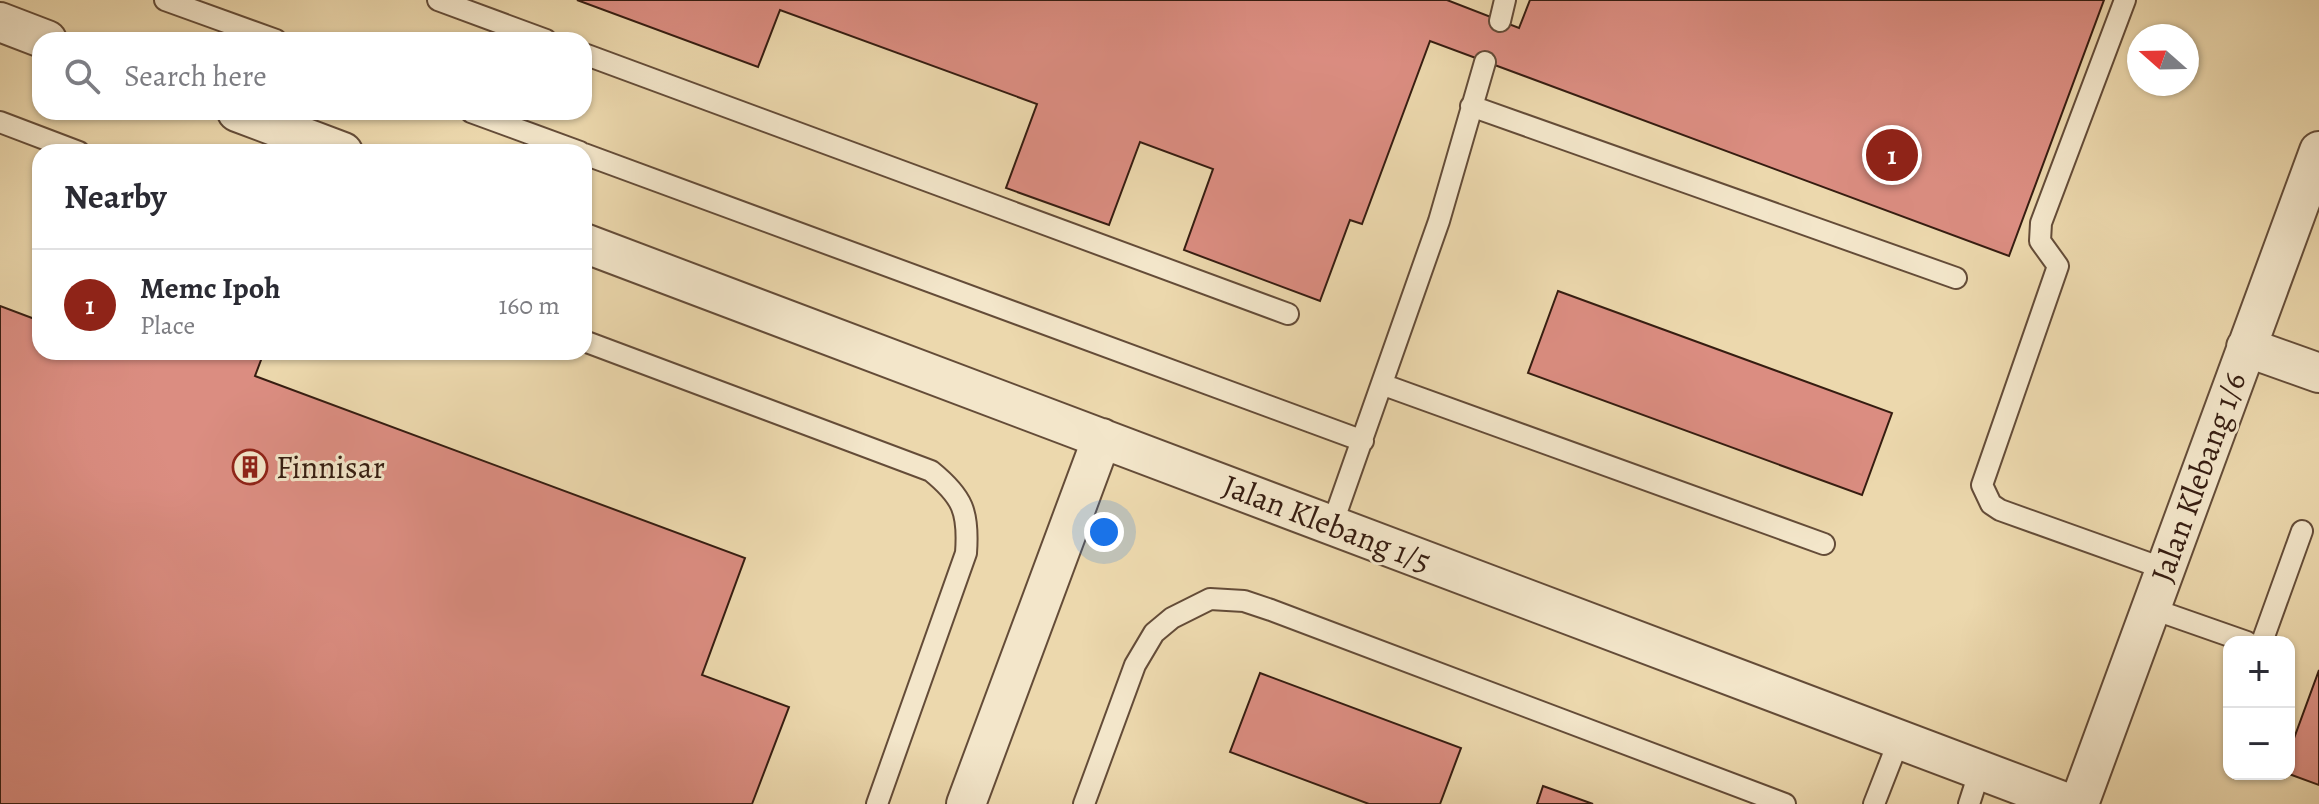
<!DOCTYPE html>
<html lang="en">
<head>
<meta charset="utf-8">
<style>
	:root { --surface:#fff; --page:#f7f7f7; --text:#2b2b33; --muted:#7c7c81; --line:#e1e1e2; --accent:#8f2418 }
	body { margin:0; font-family:Alegreya,serif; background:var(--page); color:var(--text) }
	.controls { position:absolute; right:24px; bottom:24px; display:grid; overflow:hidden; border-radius:16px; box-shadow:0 2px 6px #0004 }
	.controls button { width:72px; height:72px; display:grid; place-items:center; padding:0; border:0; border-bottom:2px solid var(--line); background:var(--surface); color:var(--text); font:40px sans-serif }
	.compass { position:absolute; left:2127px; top:24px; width:72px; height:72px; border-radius:50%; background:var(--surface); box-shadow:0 2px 6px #0004; rotate:290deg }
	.you { position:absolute; left:1104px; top:532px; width:28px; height:28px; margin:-20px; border:6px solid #fff; border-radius:50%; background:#1a73e8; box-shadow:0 0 0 12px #1a73e833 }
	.badge { display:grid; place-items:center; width:52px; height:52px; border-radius:50%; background:var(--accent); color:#fff; font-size:26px; font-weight:700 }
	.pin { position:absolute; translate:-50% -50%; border:4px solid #fff; box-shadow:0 2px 8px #0006 }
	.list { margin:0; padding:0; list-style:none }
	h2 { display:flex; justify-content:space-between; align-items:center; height:104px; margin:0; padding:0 32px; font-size:34px }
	h2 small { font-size:26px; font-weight:400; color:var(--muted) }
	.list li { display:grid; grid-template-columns:52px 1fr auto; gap:24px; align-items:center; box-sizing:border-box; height:112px; padding:0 32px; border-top:2px solid var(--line) }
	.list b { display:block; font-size:30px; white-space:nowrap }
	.list p { margin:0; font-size:26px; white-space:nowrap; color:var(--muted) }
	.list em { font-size:26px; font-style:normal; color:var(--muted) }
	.icon { flex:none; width:44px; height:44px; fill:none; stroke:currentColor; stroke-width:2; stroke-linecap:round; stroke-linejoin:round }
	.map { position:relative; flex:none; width:2319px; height:804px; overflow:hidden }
	.search { position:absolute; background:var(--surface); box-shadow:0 2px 6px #0004; left:32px; top:32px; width:560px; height:88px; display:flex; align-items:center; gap:20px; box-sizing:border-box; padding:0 28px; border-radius:24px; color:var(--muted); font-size:30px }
	.panel { position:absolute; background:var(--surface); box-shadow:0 2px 6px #0004; left:32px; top:144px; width:560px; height:216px; border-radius:24px }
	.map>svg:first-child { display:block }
	.building { fill:#db8d81; stroke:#361d11; stroke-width:2 }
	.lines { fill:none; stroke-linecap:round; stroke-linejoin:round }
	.service-casing { stroke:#644c38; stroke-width:24 }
	.minor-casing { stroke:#644c38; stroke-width:42 }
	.service { stroke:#f3e6ca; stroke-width:20 }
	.minor { stroke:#f3e6ca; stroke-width:38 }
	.labels { text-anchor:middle; stroke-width:6; stroke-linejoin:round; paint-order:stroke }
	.poi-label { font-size:32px; fill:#361d11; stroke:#f3e6ca; text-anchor:start }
	.street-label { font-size:32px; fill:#361d11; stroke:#f3e6ca }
</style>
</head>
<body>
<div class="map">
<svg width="2319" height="804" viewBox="0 0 2319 804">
	<rect width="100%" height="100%" fill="#ecd8ad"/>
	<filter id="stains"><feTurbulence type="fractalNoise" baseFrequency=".0025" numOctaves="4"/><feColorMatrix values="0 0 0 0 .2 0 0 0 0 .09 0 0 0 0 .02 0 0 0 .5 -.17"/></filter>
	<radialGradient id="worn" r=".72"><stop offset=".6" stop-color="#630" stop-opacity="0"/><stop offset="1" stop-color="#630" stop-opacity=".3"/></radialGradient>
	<!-- building -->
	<path class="building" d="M577 0H1447L1519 28 1530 0H2104L2009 256 1430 41 1362 224 1350 220 1320 301 1184 250 1213 169 1140 142 1109 225 1006 188 1037 104 780 10 758 67Z
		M1558 291 1892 413 1862 495 1528 373Z
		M0 306 40 321V352H264L255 376 745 558 702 675 789 707 752 804H0Z
		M2319 670V785L2289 774V752Z
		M1260 673 1461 748 1440 804H1369L1230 752Z
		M1543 786 1593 804H1537Z"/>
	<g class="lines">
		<!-- service casing -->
		<g class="service-casing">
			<path id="service" d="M165 0 276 40
				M438 0 546 40
				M2125 0 2041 223 2040 241 2058 266 1982 485 1991 504 2000 510 2165 569
				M1500 21 1505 0
				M584 54 1288 314
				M1471 106 1956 278
				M471 112 580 152
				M0 122 79 152
				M584 154 1363 441
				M584 341 931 471C963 497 969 512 966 553L877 804
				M1384 385 1824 544
				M1332 525 1439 221 1485 62
				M2150 608 2247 642
				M2262 642 2302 531
				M1084 804 1135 665 1154 633 1172 618 1210 599 1244 601 1271 610 1785 804
				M1874 804 1899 740
				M1969 804 1980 770"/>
		</g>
		<!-- minor casing -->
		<g class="minor-casing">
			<path id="minor" d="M0 22 47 40
				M237 112 343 152
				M584 243 2070 804
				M2246 347 2319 373
				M966 804 1102 438
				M2079 804 2319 151"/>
		</g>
		<!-- service -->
		<use href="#service" class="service"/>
		<!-- minor -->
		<use href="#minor" class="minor"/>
	</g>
	<!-- icons -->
	<defs>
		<g id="building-ring" transform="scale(1.8)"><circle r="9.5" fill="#f3e6ca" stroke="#8f2418" stroke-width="1.5"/><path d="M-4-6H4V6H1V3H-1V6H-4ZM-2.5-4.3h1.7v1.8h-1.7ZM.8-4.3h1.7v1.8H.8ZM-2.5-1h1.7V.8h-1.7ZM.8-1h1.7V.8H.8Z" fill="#8f2418"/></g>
	</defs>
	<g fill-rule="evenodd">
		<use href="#building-ring" x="250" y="467"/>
	</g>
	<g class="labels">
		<!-- poi labels -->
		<g class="poi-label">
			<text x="276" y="478">Finnisar</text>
		</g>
		<!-- street labels -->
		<g class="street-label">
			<text transform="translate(2198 477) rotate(-70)" y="11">Jalan Klebang 1/6</text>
			<text transform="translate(1327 523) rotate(21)" y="11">Jalan Klebang 1/5</text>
		</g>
	</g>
	<rect width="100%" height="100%" filter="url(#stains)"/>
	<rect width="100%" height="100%" fill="url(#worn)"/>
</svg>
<div class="controls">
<button>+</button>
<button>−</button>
</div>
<svg class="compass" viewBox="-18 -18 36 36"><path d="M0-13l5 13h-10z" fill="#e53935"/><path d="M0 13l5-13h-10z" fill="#7c7c81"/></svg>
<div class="you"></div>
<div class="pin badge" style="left:1892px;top:155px">1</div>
<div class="search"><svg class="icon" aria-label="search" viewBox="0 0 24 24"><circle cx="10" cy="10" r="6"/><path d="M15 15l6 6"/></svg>Search here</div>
<section class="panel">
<h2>Nearby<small></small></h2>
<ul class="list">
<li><span class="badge">1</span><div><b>Memc Ipoh</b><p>Place</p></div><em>160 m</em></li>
</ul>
</section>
</div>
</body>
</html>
